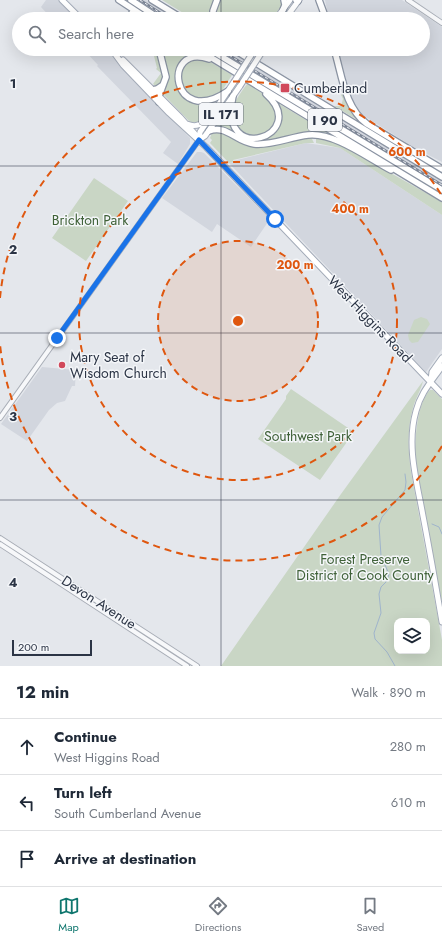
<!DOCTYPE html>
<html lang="en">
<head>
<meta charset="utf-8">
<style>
	:root { --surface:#fff; --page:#f2f2f3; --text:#1f2937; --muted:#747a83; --line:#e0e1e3; --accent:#0f766e }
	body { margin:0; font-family:Jost,sans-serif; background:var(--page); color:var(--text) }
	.controls { position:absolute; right:12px; bottom:12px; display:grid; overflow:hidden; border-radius:8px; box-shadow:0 4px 16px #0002 }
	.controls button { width:36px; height:36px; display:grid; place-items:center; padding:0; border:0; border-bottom:1px solid var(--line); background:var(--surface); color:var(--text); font:20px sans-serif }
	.scale { position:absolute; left:12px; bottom:10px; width:80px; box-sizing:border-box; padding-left:4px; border:2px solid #2b3445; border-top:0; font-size:11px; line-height:14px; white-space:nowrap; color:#2b3445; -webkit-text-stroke:3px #f4f6f9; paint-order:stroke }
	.stop { position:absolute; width:12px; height:12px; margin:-9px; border:3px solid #1a73e8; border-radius:50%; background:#fff }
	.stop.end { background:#1a73e8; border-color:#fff; box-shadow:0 1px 4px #0008 }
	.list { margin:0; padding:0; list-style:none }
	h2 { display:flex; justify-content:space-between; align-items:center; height:52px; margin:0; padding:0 16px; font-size:17px }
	h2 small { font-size:13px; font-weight:400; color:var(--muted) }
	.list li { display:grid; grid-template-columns:26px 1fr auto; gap:12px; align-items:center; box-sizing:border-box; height:56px; padding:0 16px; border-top:1px solid var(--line) }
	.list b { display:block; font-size:15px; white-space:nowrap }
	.list p { margin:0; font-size:13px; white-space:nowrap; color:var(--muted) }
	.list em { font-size:13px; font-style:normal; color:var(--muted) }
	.icon { flex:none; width:22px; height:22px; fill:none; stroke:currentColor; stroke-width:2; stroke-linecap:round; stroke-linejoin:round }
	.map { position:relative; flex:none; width:442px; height:666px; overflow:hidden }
	.search { position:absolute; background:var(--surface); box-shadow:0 4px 16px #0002; left:12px; right:12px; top:12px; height:44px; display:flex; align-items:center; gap:10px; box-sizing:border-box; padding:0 14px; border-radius:22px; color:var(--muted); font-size:15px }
	.sheet { height:220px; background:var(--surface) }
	nav { display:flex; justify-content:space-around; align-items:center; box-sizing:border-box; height:56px; border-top:1px solid var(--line); background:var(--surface); font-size:11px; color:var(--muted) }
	nav a { display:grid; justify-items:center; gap:2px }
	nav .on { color:var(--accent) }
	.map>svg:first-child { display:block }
	.built { fill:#d2d6de }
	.green { fill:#c9d6c5; fill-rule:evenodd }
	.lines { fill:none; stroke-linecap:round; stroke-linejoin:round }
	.stream { stroke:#9fb4cc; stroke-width:1 }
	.minor-casing { stroke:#a9aeb7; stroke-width:6 }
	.major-casing { stroke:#a3abb8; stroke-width:7 }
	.highway-casing { stroke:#8b94a3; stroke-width:8 }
	.minor { stroke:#f7f8fa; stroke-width:4 }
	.major { stroke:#fff; stroke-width:5 }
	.highway { stroke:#fff; stroke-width:5.5 }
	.rail-casing { stroke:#7d8696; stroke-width:2.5 }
	.rail { stroke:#f4f6f9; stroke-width:1; stroke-dasharray:3; stroke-linecap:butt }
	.major-bridge-casing { stroke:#a3abb8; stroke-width:7; stroke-linecap:butt }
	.major-bridge { stroke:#fff; stroke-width:5 }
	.route { stroke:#1a73e8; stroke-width:5 }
	.grid { fill:none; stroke:#2b3445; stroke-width:1; stroke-opacity:0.55 }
	.ring { fill:none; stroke:#df570f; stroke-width:2; stroke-dasharray:7 5 }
	.poi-dot { fill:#d1495b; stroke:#f4f6f9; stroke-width:1.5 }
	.labels { text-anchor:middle; stroke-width:3; stroke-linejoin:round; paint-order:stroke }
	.shield { fill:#f4f6f9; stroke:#676e7b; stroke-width:1 }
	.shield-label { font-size:13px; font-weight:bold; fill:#2b3445 }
	.poi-label { font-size:14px; fill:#2b3445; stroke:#f4f6f9; text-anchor:start }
	.park-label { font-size:14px; fill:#3f6138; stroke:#f4f6f9 }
	.street-label { font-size:14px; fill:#2b3445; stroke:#f4f6f9 }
	.grid-label { font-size:13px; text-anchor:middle; font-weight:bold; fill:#2b3445; stroke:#f4f6f9; stroke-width:3; stroke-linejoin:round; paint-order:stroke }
	.centre { fill:#df570f; stroke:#f4f6f9; stroke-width:2 }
	.ring-label { font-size:12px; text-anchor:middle; font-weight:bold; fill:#df570f; stroke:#f4f6f9; stroke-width:3; stroke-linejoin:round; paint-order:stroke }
</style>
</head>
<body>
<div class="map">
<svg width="442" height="666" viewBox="0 0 442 666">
	<rect width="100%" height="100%" fill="#e4e7ec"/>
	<!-- built -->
	<path class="built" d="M46 0H58L76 19H52L41 7Z
		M138 0H146L176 19H169Z
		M325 0H402L442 27V162L415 148 364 116 352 101 337 49H423V19H329Z
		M83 49H106L190 138V144L178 164 163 153 171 142 97 66 98 65Z
		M217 49H225L242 59 442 182V186Z
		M306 143 340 148 442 215V349L426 372 229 163 233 162V161Z
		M197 152H201L204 153 270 219 251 247 217 224 212 232 162 198Z
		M42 367 76 370 75 386H72L65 401 57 403 49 410 27 441 1 424Z"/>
	<!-- green -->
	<path class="green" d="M162 0H215L212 5V19H193Z
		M220 0H282L283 4 272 19H216C214 11 215 7 220 0Z
		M150 49H157L164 74 162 84 157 87 153 84 161 73 156 69 157 68 154 56Z
		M161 49H193L201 54C192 55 189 58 183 64 181 66 178 69 177 72 172 85 183 100 196 103 202 105 209 103 215 101L203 119 198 123 191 122 188 120 162 93 166 86Z
		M195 59 207 60 232 75 222 91 214 97 196 99 185 92 181 80 182 69 185 64Z
		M247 84C257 90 269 96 275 107 288 133 241 150 235 120 234 115 232 110 234 105 237 97 242 91 247 84Z
		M344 90 361 122 334 106H341L343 99 341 95Z
		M276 102 333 136 325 134 266 142H253L221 127 216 126 228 107C224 158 299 147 276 102Z
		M217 131 225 133 235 140 248 145 310 136 334 141 442 202V215L340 148 316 143V138L312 139 314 143H306L233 160V162L229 163 210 143 212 140 210 138 212 133Z
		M94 178 128 201 86 261 52 238Z
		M421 317 427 319 430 324 418 342 412 343 409 340 408 335 414 320Z
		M423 381C421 390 415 399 413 408 407 429 408 450 411 472L442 640V666H221L341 494ZM397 621H427V651H397Z
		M291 389 354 432 320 480 258 439 286 399V396Z
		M430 390H433L442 399V604L415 457C415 440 417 402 430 390Z"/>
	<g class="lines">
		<!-- stream -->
		<path class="stream" d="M432 524 439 527 442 534
			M395 666 387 652 375 639 374 633 381 613 379 594 381 587 387 581 389 574 381 556 379 525 382 517 405 490 406 482 405 474"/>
		<!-- minor casing -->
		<g class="minor-casing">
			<path id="minor" d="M408 0 442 23
				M0 418 199 140
				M0 538 197 666
				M0 544 187 666"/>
		</g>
		<!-- major casing -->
		<g class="major-casing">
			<path id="major" d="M62 0 81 19
				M276 19 290 0
				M285 19 299 0
				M112 50 123 65 169 113 206 147 442 394
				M123 60 180 117 195 134
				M187 124C194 127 199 126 205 121
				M199 140 205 136 240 86
				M199 140 200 132 234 82
				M442 366C432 381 421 392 416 411 406 446 417 482 423 516 430 552 436 587 442 622
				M431 380 432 372 442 358"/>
		</g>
		<!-- highway casing -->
		<g class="highway-casing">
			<path id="highway" d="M119 0 148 19
				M131 0 160 19
				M152 0 183 19
				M296 0 298 1
				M319 0 326 19
				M283 10 285 5 284 0
				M132 13 141 19
				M213 19V11L217 0
				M197 49 442 198
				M209 49 442 190
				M233 49 442 177
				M241 49 249 55
				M334 49C342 74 344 107 367 124L442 169
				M209 59C161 42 171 130 228 91
				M153 90 157 89 163 85
				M233 96C217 168 312 135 266 94
				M159 102V96L166 77 159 49
				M209 131C226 124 236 142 254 144 271 146 290 137 308 135 334 132 368 158 391 170"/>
		</g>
		<!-- minor -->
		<use href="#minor" class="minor"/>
		<!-- major -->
		<use href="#major" class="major"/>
		<!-- highway -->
		<use href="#highway" class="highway"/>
		<!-- rail casing -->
		<g class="rail-casing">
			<path id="rail" d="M140 0 170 19
				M219 49 442 185"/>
		</g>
		<!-- rail -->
		<use href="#rail" class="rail"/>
		<!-- major-bridge casing -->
		<g class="major-bridge-casing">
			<path id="major-bridge" d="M234 82 255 49
				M240 86 262 52"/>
		</g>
		<!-- major-bridge -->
		<use href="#major-bridge" class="major-bridge"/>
	</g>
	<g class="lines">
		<!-- route -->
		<path class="route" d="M57 338 199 140 275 219"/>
	</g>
	<!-- grid -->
	<path class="grid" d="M221 0V19M221 49V666M0 166H442M0 333H442M0 500H442"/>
	<!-- distance rings -->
	<circle cx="238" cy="321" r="80" fill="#df570f" fill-opacity=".12"/>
	<g class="ring">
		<circle cx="238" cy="321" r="80"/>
		<circle cx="238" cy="321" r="159"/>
		<path d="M442 446A239 239 0 0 1 0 344M0 298A239 239 0 0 1 442 196"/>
	</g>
	<!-- markers -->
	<g class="poi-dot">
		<rect x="280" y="83" width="10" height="10" rx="2"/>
		<circle cx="62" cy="365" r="4"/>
	</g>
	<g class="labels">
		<!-- shield labels -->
		<g class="shield">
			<rect x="199" y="103" width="44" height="22" rx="3"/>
			<rect x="308" y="109" width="34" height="22" rx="3"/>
		</g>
		<g class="shield-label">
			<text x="221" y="119">IL 171</text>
			<text x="325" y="125">I 90</text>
		</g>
		<!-- poi labels -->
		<g class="poi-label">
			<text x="294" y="93">Cumberland</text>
			<text x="70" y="362">Mary Seat of<tspan x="70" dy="16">Wisdom Church</tspan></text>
		</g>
		<!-- park labels -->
		<g class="park-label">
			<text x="90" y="225">Brickton Park</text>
			<text x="308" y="441">Southwest Park</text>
			<text x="365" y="564">Forest Preserve<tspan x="365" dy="16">District of Cook County</tspan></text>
		</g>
		<!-- street labels -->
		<g class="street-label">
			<text transform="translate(370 319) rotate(46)" y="5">West Higgins Road</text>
			<text transform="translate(99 602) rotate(33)" y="5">Devon Avenue</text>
		</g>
	</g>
	<g class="grid-label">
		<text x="13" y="88">1</text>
		<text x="13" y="254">2</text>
		<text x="13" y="421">3</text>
		<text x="13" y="587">4</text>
	</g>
	<circle cx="238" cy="321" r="6" class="centre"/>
	<g class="ring-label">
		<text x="407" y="156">600 m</text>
		<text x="350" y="213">400 m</text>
		<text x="295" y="269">200 m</text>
	</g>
</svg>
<div class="controls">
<button><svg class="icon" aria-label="layers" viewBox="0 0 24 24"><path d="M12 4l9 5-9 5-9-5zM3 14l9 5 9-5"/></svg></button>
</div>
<div class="scale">200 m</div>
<div class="stop" style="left:275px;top:219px"></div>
<div class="stop end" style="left:57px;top:338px"></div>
<div class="search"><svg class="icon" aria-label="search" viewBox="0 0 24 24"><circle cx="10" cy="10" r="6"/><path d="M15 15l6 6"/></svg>Search here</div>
</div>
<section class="sheet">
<h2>12 min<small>Walk · 890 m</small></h2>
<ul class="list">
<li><svg class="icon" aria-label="ahead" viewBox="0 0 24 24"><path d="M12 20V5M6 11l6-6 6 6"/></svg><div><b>Continue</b><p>West Higgins Road</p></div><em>280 m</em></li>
<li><svg class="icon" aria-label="left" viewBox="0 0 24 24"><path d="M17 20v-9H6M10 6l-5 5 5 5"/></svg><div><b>Turn left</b><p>South Cumberland Avenue</p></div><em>610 m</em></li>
<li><svg class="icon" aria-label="arrive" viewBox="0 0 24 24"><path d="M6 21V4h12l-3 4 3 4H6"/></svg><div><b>Arrive at destination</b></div></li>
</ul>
</section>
<nav>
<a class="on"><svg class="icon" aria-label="map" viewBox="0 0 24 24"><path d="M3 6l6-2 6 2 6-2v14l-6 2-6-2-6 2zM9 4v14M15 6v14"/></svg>Map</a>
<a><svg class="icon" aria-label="directions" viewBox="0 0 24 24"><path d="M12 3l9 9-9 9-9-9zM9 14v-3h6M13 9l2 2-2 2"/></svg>Directions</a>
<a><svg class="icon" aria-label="saved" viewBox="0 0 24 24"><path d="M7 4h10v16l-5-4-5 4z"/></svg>Saved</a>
</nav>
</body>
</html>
